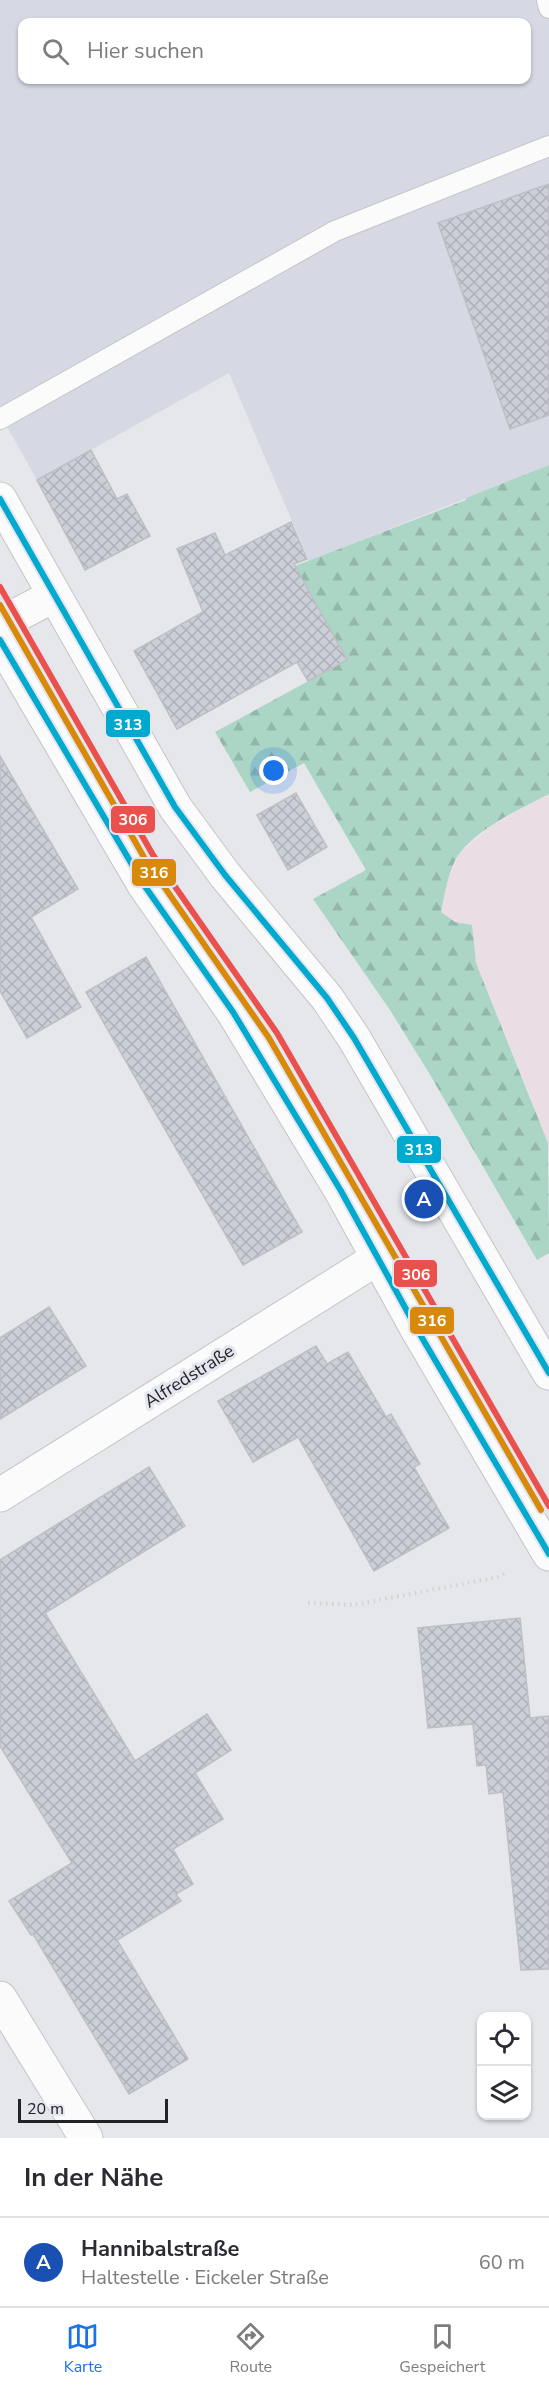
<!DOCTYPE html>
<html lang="de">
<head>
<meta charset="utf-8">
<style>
	:root { --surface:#fff; --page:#f2f2f3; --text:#2b2b33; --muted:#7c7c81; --line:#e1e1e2; --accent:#1a73e8 }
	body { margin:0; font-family:"Nunito Sans",sans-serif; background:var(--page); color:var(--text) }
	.controls { position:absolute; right:18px; bottom:18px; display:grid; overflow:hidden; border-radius:12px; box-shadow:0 2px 4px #0004 }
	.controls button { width:54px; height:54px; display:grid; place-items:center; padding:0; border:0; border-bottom:2px solid var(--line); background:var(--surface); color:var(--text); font:30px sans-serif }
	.scale { position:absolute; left:18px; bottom:15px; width:150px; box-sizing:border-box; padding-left:6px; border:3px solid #222326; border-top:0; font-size:16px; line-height:21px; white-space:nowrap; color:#222326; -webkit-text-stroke:4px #e3e6ee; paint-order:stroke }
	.you { position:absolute; left:274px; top:771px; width:21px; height:21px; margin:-15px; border:4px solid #fff; border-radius:50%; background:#1a73e8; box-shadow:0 0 0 9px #1a73e833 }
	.badge { display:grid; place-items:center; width:39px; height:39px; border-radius:50%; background:var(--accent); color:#fff; font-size:20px; font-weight:700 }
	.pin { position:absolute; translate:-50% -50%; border:3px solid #fff; box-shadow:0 2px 6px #0006 }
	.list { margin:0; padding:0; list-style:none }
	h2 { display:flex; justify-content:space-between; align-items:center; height:78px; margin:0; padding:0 24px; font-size:26px }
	h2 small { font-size:20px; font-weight:400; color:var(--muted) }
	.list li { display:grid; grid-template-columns:39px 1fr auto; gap:18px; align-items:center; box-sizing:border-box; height:90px; padding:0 24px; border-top:2px solid var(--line) }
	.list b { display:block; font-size:22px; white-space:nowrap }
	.list p { margin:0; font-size:20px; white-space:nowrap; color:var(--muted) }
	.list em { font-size:20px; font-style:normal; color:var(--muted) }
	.icon { flex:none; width:33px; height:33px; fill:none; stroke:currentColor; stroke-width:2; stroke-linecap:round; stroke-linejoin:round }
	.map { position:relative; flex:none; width:549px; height:2138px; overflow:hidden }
	.search { position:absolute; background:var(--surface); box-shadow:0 2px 4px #0004; left:18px; right:18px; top:18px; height:66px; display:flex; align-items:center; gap:15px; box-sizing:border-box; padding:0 21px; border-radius:12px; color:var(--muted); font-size:22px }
	.sheet { height:168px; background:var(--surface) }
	nav { display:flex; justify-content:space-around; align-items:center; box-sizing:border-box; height:84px; border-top:2px solid var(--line); background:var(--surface); font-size:16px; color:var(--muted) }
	nav a { display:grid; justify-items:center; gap:3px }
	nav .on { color:var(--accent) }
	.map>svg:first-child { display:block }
	.built { fill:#d6d9e3; fill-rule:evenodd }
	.industrial { fill:#eadde4 }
	.forest { fill:url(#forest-firs) }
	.building { fill:url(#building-cross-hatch); stroke:#bebfc2; stroke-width:1.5 }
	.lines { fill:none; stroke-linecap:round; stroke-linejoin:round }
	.service-casing { stroke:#c4c5c8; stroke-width:22 }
	.minor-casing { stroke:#c4c5c8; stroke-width:35 }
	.tertiary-casing { stroke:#c4c5c8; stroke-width:35 }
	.path { stroke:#d3d3d5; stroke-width:4; stroke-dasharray:1.5 4.5; stroke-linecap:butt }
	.service { stroke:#fbfbfc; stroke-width:20 }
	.minor { stroke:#fbfbfc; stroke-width:33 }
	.tertiary { stroke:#fbfbfc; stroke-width:33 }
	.bus-1-casing { stroke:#e3e6ee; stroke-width:10 }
	.bus-1 { stroke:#00a9ce; stroke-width:6 }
	.tram-1-casing { stroke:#e3e6ee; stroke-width:10 }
	.tram-2-casing { stroke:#e3e6ee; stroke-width:10 }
	.tram-1 { stroke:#ea504c; stroke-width:6 }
	.tram-2 { stroke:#d88909; stroke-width:6 }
	.labels { text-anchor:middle; stroke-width:6; stroke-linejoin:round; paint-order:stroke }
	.street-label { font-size:18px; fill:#222326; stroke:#e3e6ee }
	.line-badge { stroke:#e3e6ee; stroke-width:2 }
	.badge-label { font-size:16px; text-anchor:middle; font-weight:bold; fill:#fff }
</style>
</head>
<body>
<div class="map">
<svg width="549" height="2138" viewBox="0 0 549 2138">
	<defs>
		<pattern id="forest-firs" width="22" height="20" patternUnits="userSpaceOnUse" patternTransform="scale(1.5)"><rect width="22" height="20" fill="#abd5c4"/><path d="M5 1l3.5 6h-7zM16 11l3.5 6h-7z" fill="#93b7a8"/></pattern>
		<pattern id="building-cross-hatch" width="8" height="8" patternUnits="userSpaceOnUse" patternTransform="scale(1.5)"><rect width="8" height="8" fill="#cbcfd8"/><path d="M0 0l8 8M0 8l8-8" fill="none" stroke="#aeb1b9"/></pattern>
	</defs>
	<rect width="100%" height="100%" fill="#e6e7eb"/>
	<!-- built -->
	<path class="built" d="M0 0H549V465L309 561 229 373 37 480 0 414ZM22 22H526V80H22Z"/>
	<!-- industrial -->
	<path class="industrial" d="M549 794V1152L532 1100 476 963 472 925 455 922 441 912 449 877 459 854 492 825Z"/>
	<!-- forest -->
	<path class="forest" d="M549 465V794C519 810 480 826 459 854 448 870 445 894 441 912L455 922 472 925 476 963 548 1143 549 1253 537 1260 429 1073 390 1010 313 899 366 870 304 763 250 792 215 732 347 660 295 566 466 500V498Z"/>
	<!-- building -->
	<path class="building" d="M549 184V415L510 429 438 223Z
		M91 450 117 499 127 494 150 536 85 570 37 480Z
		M291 522 307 559 294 564 347 660 308 681 297 662 177 729 134 651 203 612 177 549 215 533 225 555Z
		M0 756 78 889 31 917 81 1007 27 1038 0 991Z
		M296 793 327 847 288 870 257 815Z
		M146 957 302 1232 243 1265 86 992Z
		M49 1307 86 1366 0 1419V1338Z
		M316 1346 327 1364 348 1352 386 1417 391 1414 420 1464 414 1467 449 1528 374 1571 298 1437 253 1462 218 1401Z
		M149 1467 185 1526 45 1613 135 1761 207 1714 231 1750 195 1773 223 1819 173 1849 193 1884 176 1894 181 1901 117 1940 188 2059 129 2094 33 1934 31 1935 9 1901 72 1863 0 1746V1560Z
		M520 1618 530 1718 549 1716V1969L521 1970 503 1792 489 1794 486 1765 477 1766 473 1724 428 1728 418 1628Z"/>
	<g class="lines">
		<!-- service casing -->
		<g class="service-casing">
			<path id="service" d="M547 0 549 8
				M0 419 335 231 549 146"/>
		</g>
		<!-- minor casing -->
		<g class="minor-casing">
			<path id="minor" d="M0 624 53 596
				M0 1495 378 1258
				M0 1998 86 2138"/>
		</g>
		<!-- tertiary casing -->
		<g class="tertiary-casing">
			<path id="tertiary" d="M0 499 175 807 225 875 327 998 354 1038 549 1373
				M0 640 144 885 233 1012 341 1191 418 1331 549 1554"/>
		</g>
		<!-- path -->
		<path class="path" d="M308 1603 354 1605 498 1577 508 1572"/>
		<!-- service -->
		<use href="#service" class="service"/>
		<!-- minor -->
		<use href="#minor" class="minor"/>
		<!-- tertiary -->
		<use href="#tertiary" class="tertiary"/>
		<!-- bus-1 casing -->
		<g class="bus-1-casing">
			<path id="bus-1" d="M0 499 175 807 225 875 327 998 354 1038 549 1373
				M0 640 144 885 233 1012 341 1191 418 1331 549 1554"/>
		</g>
		<!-- bus-1 -->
		<use href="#bus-1" class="bus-1"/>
		<!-- tram-1 casing -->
		<g class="tram-1-casing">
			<path id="tram-1" d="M0 587 153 855 277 1033 549 1506"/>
		</g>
		<!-- tram-2 casing -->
		<g class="tram-2-casing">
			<path id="tram-2" d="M0 605 145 859 269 1038 541 1510"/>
		</g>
		<!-- tram-1 -->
		<use href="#tram-1" class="tram-1"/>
		<!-- tram-2 -->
		<use href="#tram-2" class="tram-2"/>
	</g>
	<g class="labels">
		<!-- street labels -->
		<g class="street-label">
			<text transform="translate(189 1376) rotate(-32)" y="6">Alfredstraße</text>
		</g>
	</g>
	<g class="line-badge">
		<rect x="105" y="709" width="46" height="29" rx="6" fill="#00a9ce"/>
		<rect x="110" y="805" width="46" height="29" rx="6" fill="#ea504c"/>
		<rect x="131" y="858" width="46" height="29" rx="6" fill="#d88909"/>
		<rect x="396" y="1135" width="46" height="29" rx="6" fill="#00a9ce"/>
		<rect x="393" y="1259" width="45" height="29" rx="6" fill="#ea504c"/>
		<rect x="409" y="1306" width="46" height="29" rx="6" fill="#d88909"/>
	</g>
	<g class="badge-label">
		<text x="128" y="730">313</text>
		<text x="133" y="825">306</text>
		<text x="154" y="878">316</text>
		<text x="419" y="1155">313</text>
		<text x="416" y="1280">306</text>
		<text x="432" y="1326">316</text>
	</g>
</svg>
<div class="controls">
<button><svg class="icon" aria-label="locate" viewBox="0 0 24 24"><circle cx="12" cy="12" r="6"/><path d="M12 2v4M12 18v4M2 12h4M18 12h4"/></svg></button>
<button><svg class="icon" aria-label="layers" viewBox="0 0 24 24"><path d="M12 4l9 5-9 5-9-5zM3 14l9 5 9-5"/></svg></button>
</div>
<div class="scale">20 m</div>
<div class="you"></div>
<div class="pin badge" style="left:424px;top:1199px;background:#1a4fb4">A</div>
<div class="search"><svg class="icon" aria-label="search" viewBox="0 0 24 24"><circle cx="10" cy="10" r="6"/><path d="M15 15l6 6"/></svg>Hier suchen</div>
</div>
<section class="sheet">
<h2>In der Nähe<small></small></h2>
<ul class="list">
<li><span class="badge" style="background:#1a4fb4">A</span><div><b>Hannibalstraße</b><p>Haltestelle · Eickeler Straße</p></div><em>60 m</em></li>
</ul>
</section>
<nav>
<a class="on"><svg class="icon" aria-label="map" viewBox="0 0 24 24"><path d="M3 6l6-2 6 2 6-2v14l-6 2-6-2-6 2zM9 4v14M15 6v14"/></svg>Karte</a>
<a><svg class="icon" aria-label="directions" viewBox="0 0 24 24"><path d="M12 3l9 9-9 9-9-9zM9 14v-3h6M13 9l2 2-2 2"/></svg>Route</a>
<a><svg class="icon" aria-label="saved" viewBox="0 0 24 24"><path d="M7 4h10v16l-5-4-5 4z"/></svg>Gespeichert</a>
</nav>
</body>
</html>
